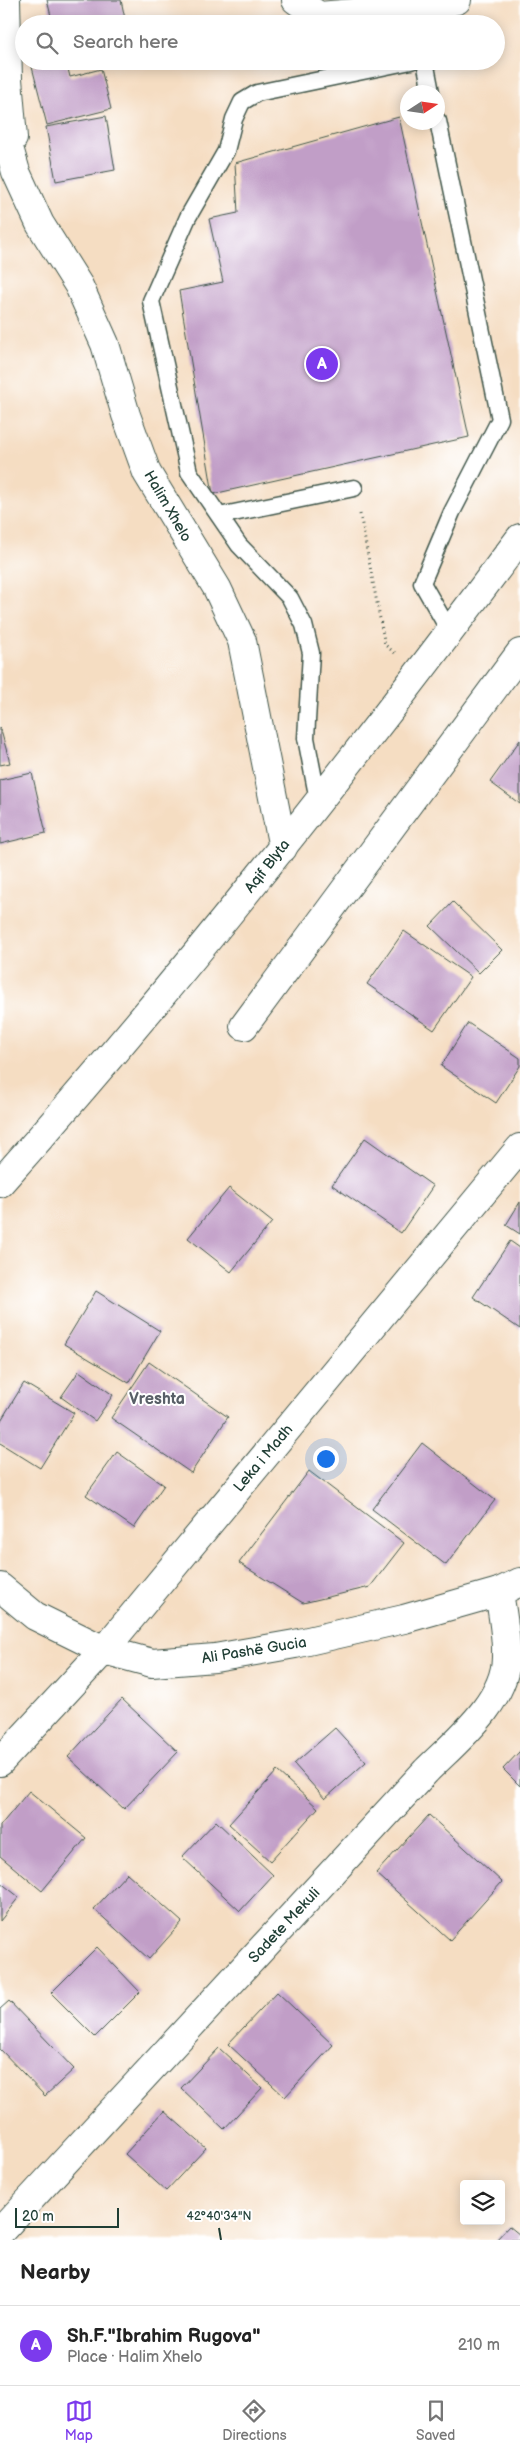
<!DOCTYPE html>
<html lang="en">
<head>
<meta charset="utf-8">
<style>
	:root { --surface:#fff; --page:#f2f2f2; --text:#222; --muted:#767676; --line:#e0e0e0; --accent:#7c3aed }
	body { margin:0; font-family:"Balsamiq Sans",sans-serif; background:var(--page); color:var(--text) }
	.controls { position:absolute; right:15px; bottom:15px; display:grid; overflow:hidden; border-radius:5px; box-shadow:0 2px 12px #0003 }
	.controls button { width:45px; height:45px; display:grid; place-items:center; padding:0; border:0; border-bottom:1px solid var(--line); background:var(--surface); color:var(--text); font:25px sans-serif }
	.compass { position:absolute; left:400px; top:85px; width:45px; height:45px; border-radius:50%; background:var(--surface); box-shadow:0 2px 12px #0003; rotate:78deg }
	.scale { position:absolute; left:15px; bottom:12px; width:104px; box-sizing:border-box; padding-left:5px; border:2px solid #1f3d34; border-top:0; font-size:14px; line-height:18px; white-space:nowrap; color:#1f3d34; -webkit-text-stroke:4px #fff; paint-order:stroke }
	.you { position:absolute; left:325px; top:1458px; width:18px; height:18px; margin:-12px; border:4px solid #fff; border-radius:50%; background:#1a73e8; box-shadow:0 0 0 8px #1a73e833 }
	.badge { display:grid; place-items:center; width:32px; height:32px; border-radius:50%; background:var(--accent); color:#fff; font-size:16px; font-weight:700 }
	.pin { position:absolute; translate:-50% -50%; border:2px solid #fff; box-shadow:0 1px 5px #0006 }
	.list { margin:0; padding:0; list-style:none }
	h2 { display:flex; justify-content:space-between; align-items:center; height:65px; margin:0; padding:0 20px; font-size:21px }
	h2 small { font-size:16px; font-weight:400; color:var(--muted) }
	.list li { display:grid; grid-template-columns:32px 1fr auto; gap:15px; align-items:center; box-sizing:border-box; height:80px; padding:0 20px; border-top:1px solid var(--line) }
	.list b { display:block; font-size:19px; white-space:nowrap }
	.list p { margin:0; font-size:16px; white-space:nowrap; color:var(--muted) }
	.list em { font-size:16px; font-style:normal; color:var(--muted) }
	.icon { flex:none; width:28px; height:28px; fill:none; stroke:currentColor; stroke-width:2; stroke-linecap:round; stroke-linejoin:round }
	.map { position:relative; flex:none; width:520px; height:2240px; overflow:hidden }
	.search { position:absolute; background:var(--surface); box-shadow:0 2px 12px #0003; left:15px; right:15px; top:15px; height:55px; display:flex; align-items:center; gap:12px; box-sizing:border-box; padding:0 18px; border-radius:28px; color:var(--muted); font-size:19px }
	.sheet { height:145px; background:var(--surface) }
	nav { display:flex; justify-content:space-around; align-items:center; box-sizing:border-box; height:70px; border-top:1px solid var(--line); background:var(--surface); font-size:14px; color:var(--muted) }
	nav a { display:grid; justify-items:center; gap:2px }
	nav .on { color:var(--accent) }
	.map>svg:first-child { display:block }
	.building { fill:#c19ec7 }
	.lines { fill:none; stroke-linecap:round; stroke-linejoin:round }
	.lane-casing { stroke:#3f5549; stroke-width:19 }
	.street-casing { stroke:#3f5549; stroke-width:30 }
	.secondary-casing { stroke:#3f5549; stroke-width:30 }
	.path { stroke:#3f5549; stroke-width:3; stroke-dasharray:1 4; stroke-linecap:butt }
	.lane { stroke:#fff; stroke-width:16 }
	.street { stroke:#fff; stroke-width:28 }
	.secondary { stroke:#fff; stroke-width:28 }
	.ticks { fill:none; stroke:#1f3d34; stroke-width:2 }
	.labels { text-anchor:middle; stroke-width:4; stroke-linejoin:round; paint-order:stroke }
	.street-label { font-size:15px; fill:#1f3d34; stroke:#fff }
	.neighbourhood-label { font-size:16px; font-weight:bold; fill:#585f67; stroke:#fff }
	.ticks-label { font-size:12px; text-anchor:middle; fill:#1f3d34; stroke:#fff; stroke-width:4; stroke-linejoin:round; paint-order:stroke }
</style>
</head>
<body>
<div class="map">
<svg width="520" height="2240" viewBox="0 0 520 2240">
	<rect width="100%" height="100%" fill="#fff"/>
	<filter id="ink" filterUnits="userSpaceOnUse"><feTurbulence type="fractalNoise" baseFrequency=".02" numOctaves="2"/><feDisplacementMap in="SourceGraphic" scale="10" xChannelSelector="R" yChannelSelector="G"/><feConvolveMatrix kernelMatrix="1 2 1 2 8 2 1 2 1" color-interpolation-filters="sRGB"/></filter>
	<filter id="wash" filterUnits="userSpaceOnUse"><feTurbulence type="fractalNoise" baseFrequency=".0096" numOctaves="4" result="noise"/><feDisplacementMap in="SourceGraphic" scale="20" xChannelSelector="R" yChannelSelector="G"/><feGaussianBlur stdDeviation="1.12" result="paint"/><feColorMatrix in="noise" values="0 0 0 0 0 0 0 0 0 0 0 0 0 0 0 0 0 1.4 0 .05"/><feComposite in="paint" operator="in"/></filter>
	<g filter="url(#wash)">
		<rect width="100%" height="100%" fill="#f5ddc2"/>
		<g id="blocks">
			<!-- building -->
			<path class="building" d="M47 0H121L125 19 105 24H53Z
				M57 61H66L70 77 101 69 111 109 47 125 32 67Z
				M106 116 115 170 56 181 46 127Z
				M399 117 469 437 213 494 179 291 223 282 209 219 238 213 235 163Z
				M0 727 10 763 0 765Z
				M520 740V804L490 782Z
				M32 773 46 833 0 844V780Z
				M453 902 502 950 479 973 430 926Z
				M404 931 471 977 434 1030 367 984Z
				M468 1023 520 1058V1066L496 1103 441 1066Z
				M365 1138 433 1186 401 1233 332 1185Z
				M229 1188 272 1222 231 1272 188 1238Z
				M520 1202V1234L506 1225Z
				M510 1241 520 1248V1329L473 1297Z
				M96 1291 160 1331 129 1383 64 1344Z
				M149 1362 228 1417 191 1473 111 1418Z
				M79 1371 113 1395 95 1421 61 1397Z
				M24 1383 74 1413 40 1468 0 1443V1422Z
				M422 1443 495 1500 446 1565 372 1509Z
				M117 1452 164 1485 134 1528 86 1495Z
				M309 1471 404 1543 370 1587 303 1603 239 1563Z
				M122 1699 178 1752 124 1809 68 1757Z
				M335 1728 366 1762 325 1799 294 1764Z
				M520 1751V1786L503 1769Z
				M277 1771 318 1808 270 1861 229 1824Z
				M29 1791 86 1838 42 1891 0 1856V1826Z
				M429 1815 502 1882 450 1940 376 1873Z
				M216 1821 273 1875 240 1911 182 1857Z
				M127 1873 182 1922 149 1959 94 1909Z
				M0 1882 19 1897 0 1921Z
				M97 1947 140 1992 95 2037 51 1993Z
				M277 1992 333 2045 285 2097 228 2044Z
				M9 2001 74 2069 45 2096 0 2049V2009Z
				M219 2048 262 2088 224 2129 181 2088Z
				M164 2111 206 2148 166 2191 125 2154Z
				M509 2226 520 2235V2240H496Z"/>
		</g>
	</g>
	<g filter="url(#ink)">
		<use href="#blocks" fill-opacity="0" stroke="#3f5549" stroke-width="1"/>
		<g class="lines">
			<!-- lane casing -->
			<g class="lane-casing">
				<path id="lane" d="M425 61 431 92
					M438 121 500 419 452 512 422 583 450 632
					M219 516 354 488
					M318 800 306 738 311 653 304 625 290 598 239 545 189 472 151 301 188 217 226 151 234 119 242 102 257 93 411 61"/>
			</g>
			<!-- street casing -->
			<g class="street-casing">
				<path id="street" d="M6 0 8 79 13 138
					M296 0 319 16 426 7 457 0
					M0 117 16 172 40 224 79 286 105 344 126 415 147 473 217 588 242 641 283 848
					M244 1026 520 653
					M499 1592 520 1582
					M0 1762 104 1650 520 1148"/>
			</g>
			<!-- secondary casing -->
			<g class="secondary-casing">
				<path id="secondary" d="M0 1183C184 977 355 760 520 538
					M0 1587 35 1616 104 1650 152 1663 215 1658 295 1644 404 1619 499 1592C502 1613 507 1636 506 1657 506 1702 455 1742 426 1771L0 2232"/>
			</g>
			<!-- path -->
			<path class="path" d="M360 514 385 645 395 653"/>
			<!-- lane -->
			<use href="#lane" class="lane"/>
			<!-- street -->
			<use href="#street" class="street"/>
			<!-- secondary -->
			<use href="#secondary" class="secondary"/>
		</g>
	</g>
	<!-- ticks -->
	<path class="ticks" d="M219 2228 221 2240"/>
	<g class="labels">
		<!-- street labels -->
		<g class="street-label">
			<text transform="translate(168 506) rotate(60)" y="5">Halim Xhelo</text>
			<text transform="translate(267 866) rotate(-52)" y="5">Aqif Blyta</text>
			<text transform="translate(263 1458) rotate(-50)" y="5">Leka i Madh</text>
			<text transform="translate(254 1650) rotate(-9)" y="5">Ali Pashë Gucia</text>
			<text transform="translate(284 1925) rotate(-47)" y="5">Sadete Mekuli</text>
		</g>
		<!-- neighbourhood labels -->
		<g class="neighbourhood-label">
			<text x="157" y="1404">Vreshta</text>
		</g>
	</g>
	<g class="ticks-label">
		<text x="219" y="2220">42°40'34"N</text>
	</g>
</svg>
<div class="controls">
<button><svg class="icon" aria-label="layers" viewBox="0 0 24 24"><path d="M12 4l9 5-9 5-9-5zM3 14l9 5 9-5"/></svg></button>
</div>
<svg class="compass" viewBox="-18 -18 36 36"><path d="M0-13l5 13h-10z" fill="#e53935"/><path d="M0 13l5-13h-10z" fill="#767676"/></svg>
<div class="scale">20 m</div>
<div class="you"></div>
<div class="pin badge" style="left:322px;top:364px">A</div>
<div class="search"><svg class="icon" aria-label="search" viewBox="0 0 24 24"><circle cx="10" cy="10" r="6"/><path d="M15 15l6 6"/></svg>Search here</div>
</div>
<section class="sheet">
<h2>Nearby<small></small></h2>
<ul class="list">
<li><span class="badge">A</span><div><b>Sh.F.&quot;Ibrahim Rugova&quot;</b><p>Place · Halim Xhelo</p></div><em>210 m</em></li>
</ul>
</section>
<nav>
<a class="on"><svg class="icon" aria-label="map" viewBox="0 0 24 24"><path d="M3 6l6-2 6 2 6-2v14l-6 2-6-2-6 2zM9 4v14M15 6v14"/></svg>Map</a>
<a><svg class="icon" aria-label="directions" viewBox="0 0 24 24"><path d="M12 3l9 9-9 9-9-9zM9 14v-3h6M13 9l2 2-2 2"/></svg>Directions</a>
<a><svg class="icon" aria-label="saved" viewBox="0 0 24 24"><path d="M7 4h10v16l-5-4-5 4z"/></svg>Saved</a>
</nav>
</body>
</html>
